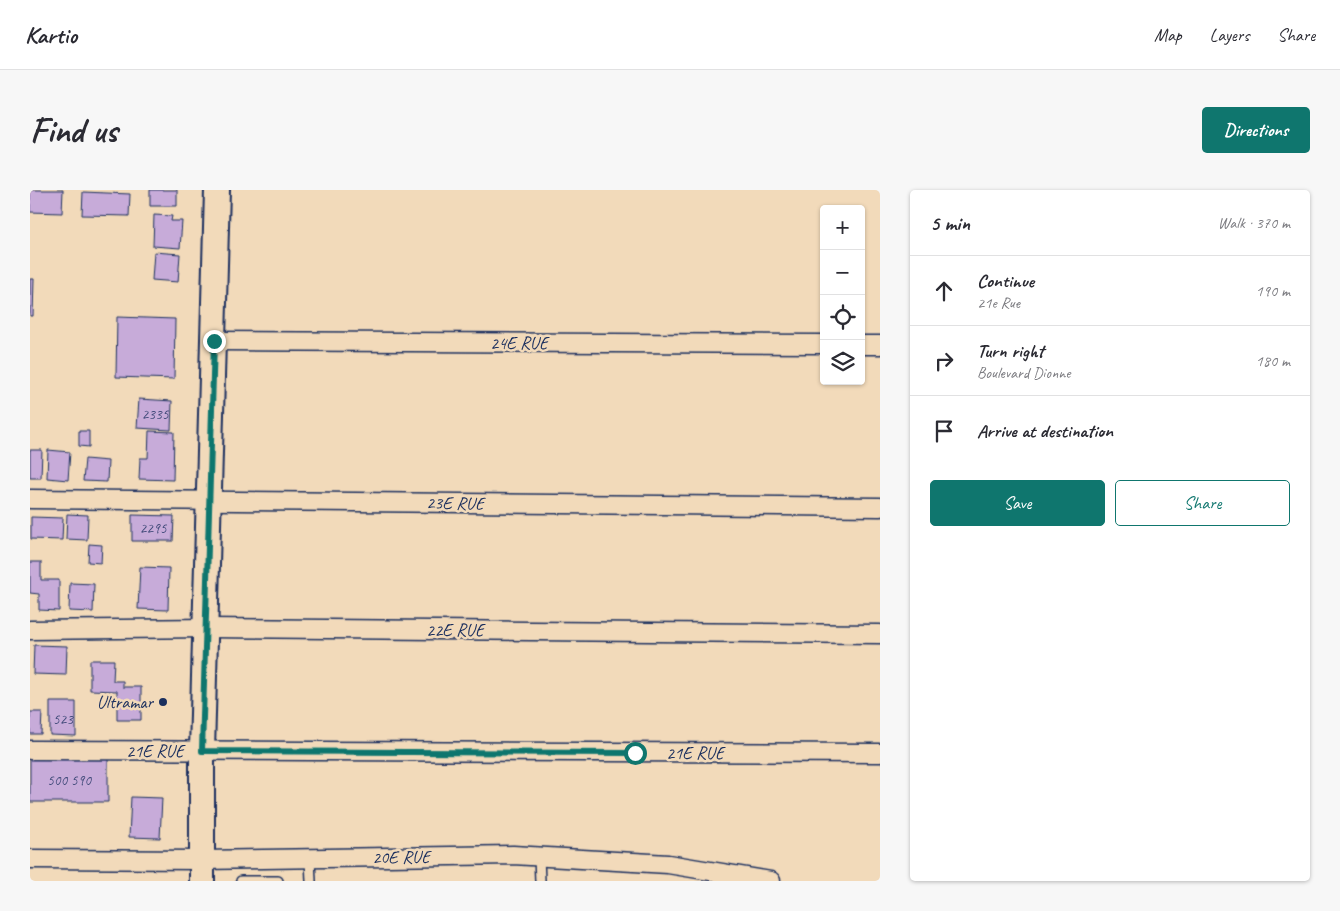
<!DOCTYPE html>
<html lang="en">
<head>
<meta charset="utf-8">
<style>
	:root { --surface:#fff; --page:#f7f7f7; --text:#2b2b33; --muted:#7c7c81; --line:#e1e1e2; --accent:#0f766e }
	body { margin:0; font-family:Caveat,sans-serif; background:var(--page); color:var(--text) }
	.controls { position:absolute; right:15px; top:15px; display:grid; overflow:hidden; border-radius:5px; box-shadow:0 1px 4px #0004 }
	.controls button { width:45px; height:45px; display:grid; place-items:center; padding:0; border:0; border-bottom:1px solid var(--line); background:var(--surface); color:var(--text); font:25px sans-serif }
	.stop { position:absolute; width:15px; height:15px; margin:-11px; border:4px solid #0f766e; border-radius:50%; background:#fff }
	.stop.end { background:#0f766e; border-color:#fff; box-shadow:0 1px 5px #0008 }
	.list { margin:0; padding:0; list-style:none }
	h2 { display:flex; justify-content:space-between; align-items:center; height:65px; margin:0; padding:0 20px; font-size:21px }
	h2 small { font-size:16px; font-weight:400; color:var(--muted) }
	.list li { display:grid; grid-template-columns:32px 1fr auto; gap:15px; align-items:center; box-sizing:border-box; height:70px; padding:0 20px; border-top:1px solid var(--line) }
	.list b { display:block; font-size:19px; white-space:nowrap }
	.list p { margin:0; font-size:16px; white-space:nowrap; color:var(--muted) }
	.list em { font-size:16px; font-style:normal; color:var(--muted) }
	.actions { display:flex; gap:10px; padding:15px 20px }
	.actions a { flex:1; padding:11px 0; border:1px solid var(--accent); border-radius:5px; text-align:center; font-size:18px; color:var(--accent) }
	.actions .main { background:var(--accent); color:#fff }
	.icon { flex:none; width:28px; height:28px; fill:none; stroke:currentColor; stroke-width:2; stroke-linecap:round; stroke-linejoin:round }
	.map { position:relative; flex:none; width:850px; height:691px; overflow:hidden; border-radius:5px }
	header { display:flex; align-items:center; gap:30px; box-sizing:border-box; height:70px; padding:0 25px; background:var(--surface); border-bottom:1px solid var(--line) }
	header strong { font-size:24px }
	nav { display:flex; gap:28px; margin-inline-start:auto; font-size:18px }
	.intro { display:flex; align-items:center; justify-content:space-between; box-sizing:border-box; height:120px; padding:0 30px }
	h1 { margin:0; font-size:35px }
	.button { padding:12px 22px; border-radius:5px; background:var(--accent); color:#fff; font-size:18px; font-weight:700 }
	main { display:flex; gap:30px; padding:0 30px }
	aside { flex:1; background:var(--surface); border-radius:5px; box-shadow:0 1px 4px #0004 }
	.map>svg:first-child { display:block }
	.building { fill:#c7abd9; stroke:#1b2f5e }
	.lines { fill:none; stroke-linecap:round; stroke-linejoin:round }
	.lane-casing { stroke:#1b2f5e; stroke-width:12 }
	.street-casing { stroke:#1b2f5e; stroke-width:21 }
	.secondary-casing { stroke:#1b2f5e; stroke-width:28 }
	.lane { stroke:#f2daba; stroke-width:9 }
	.street { stroke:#f2daba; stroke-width:18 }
	.secondary { stroke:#f2daba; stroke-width:24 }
	.route { stroke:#0f766e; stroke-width:6 }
	.poi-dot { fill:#1b2f5e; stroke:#f2daba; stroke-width:2 }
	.labels { text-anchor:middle; stroke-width:5; stroke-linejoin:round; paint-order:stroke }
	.number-label { font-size:15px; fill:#464e7d }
	.street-label { font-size:18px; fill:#1b2f5e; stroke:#f2daba }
	.poi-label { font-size:18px; fill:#1b2f5e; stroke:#f2daba; text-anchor:end }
</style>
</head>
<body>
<header>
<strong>Kartio</strong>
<nav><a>Map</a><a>Layers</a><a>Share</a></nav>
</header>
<div class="intro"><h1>Find us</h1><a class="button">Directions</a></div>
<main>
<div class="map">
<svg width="850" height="691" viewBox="0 0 850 691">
	<rect width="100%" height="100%" fill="#f2daba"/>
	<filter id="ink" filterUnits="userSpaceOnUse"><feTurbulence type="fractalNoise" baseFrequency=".02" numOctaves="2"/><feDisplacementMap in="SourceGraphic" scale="10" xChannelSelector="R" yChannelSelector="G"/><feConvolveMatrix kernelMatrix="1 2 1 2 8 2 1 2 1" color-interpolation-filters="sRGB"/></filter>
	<g filter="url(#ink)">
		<!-- building -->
		<path class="building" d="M0 0H33L32 23 0 22Z
			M120 0H147V16H120Z
			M53 2 100 4 99 26 52 25Z
			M124 25 142 26 141 31H152L150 58 123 56Z
			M124 62 150 64 148 92 122 90Z
			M0 89H4L3 126H0Z
			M87 127 145 129 144 189 86 187Z
			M109 209 142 211 141 240 107 238Z
			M49 241H59V257L49 256Z
			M119 241 144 242 143 290 109 289 110 268H118Z
			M0 260H12L11 288H0Z
			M18 260 40 262 38 290 17 288Z
			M55 269 78 271 77 292 53 291Z
			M37 324 58 325 57 350 36 349Z
			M102 325 144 326 143 351H102Z
			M1 327 33 328 32 350 1 349Z
			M59 354 72 355 71 373 58 372Z
			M0 372H11V390H29V421L9 420V404L0 403Z
			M110 377 139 378 138 420 108 419Z
			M40 393 64 394 63 422 39 421Z
			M4 455 37 456 36 485 3 484Z
			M60 470H84L83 491H93V497H111V530H87V501L60 500Z
			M20 512H46V546L20 545Z
			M0 522H12L11 544H0Z
			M0 568 78 569V612H0Z
			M101 607 132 608 130 648 99 647Z"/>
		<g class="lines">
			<!-- lane casing -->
			<g class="lane-casing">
				<path id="lane" d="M509 667 510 691
					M280 669 281 691
					M211 691H248"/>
			</g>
			<!-- street casing -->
			<g class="street-casing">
				<path id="street" d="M184 151 794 154
					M831 155H850
					M0 309 850 317
					M0 440 177 438 850 444
					M0 560 850 563
					M0 669 173 670 483 665 638 674 741 691"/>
			</g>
			<!-- secondary casing -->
			<g class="secondary-casing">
				<path id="secondary" d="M172 691V561L187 0"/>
			</g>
			<!-- lane -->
			<use href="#lane" class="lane"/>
			<!-- street -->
			<use href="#street" class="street"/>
			<!-- secondary -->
			<use href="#secondary" class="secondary"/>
		</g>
	</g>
	<g class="lines" filter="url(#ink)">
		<!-- route -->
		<path class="route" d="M184 151 172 561 605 563"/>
	</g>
	<!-- markers -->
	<circle class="poi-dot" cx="133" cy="512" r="5"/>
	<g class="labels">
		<!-- number labels -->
		<g class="number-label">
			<text x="125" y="229">2335</text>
			<text x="123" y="343">2295</text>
			<text x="33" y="534">523</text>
			<text x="39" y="595">500 590</text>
		</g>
		<!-- street labels -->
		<g class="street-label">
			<text x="489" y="159">24E RUE</text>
			<text transform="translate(425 313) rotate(1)" y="6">23E RUE</text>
			<text x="425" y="446">22E RUE</text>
			<text x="125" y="567">21E RUE</text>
			<text x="665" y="569">21E RUE</text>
			<text transform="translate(371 667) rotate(-1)" y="6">20E RUE</text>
		</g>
		<!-- poi labels -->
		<g class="poi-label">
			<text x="123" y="518">Ultramar</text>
		</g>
	</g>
</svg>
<div class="controls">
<button>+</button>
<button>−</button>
<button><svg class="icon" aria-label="locate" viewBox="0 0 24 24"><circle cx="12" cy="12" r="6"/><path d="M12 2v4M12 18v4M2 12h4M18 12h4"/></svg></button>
<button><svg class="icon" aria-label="layers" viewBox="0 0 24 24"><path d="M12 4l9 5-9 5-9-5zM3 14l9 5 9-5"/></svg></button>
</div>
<div class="stop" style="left:605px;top:563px"></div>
<div class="stop end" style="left:184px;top:151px"></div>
</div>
<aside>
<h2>5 min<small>Walk · 370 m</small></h2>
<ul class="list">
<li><svg class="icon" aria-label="ahead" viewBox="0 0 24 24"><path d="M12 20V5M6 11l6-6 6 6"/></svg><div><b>Continue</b><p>21e Rue</p></div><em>190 m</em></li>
<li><svg class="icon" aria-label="right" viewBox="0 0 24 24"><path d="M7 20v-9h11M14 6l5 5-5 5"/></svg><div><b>Turn right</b><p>Boulevard Dionne</p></div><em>180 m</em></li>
<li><svg class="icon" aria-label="arrive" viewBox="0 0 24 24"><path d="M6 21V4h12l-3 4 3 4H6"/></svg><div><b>Arrive at destination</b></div></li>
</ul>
<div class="actions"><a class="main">Save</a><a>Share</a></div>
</aside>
</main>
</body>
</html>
